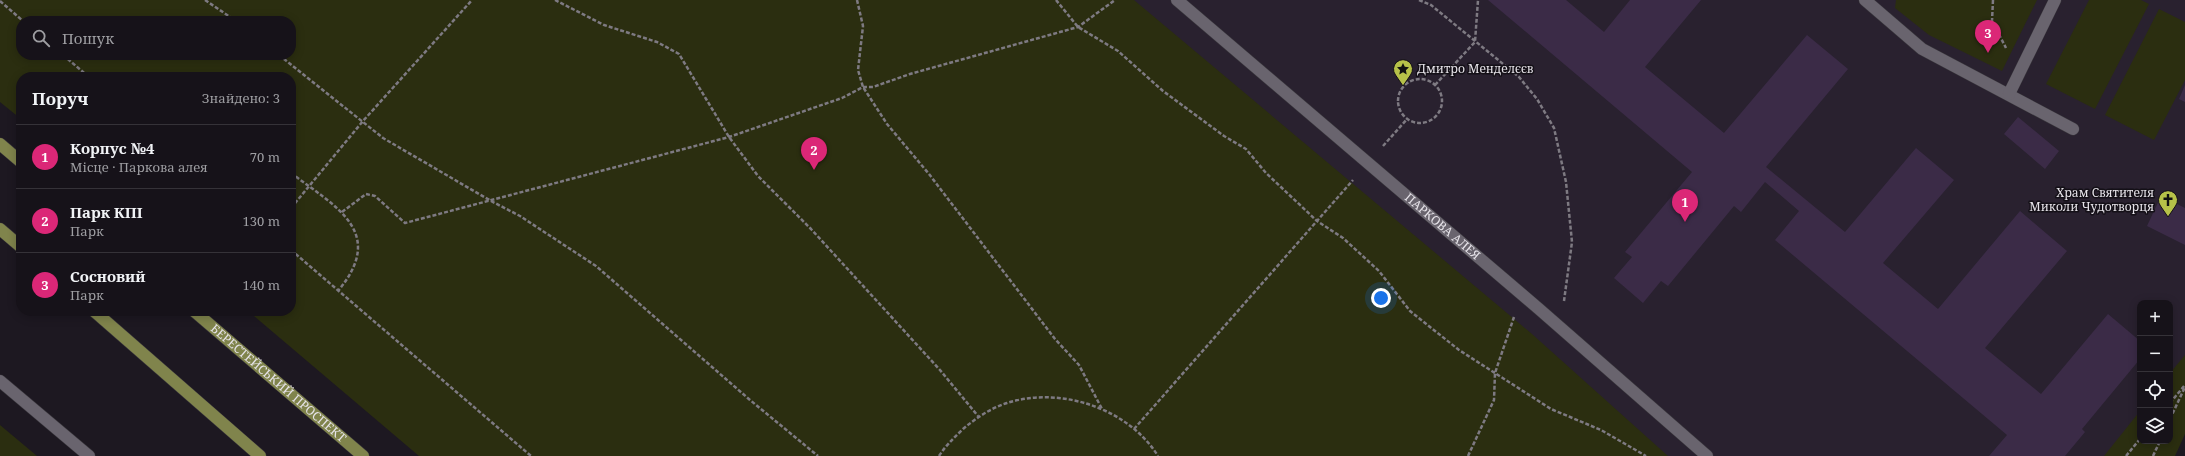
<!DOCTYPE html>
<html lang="uk">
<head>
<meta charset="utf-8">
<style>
	:root { --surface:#161219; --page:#1f1b22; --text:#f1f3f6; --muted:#9e9ea2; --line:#353238; --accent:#db2777 }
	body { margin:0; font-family:"Noto Serif",serif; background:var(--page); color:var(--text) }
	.controls { position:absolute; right:12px; bottom:12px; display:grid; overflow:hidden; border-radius:8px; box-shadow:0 2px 10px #0003 }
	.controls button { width:36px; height:36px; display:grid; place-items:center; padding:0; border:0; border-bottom:1px solid var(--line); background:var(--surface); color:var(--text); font:20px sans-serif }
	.you { position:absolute; left:1381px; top:298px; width:14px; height:14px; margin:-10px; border:3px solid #fff; border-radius:50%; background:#1a73e8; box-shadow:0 0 0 6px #1a73e833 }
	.badge { display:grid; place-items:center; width:26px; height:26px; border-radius:50%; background:var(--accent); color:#fff; font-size:13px; font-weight:700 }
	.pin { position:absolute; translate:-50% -33px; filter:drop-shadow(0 1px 2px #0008) }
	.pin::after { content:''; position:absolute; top:21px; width:14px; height:12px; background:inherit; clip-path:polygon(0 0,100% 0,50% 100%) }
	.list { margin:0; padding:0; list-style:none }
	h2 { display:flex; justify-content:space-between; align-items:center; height:52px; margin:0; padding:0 16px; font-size:17px }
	h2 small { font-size:13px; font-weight:400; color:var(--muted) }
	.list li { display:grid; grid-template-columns:26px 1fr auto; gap:12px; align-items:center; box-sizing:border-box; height:64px; padding:0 16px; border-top:1px solid var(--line) }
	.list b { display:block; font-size:15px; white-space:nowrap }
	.list p { margin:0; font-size:13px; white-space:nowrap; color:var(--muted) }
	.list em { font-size:13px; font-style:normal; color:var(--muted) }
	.icon { flex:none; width:22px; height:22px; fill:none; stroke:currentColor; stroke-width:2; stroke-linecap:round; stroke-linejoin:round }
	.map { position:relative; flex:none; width:2185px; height:456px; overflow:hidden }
	.search { position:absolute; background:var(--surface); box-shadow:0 2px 10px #0003; left:16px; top:16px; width:280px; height:44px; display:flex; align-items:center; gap:10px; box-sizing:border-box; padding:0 14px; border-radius:16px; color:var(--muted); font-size:15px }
	.panel { position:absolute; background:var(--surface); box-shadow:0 2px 10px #0003; left:16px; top:72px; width:280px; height:244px; border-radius:16px }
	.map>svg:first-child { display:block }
	.built { fill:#29212f; fill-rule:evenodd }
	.green { fill:#2b2e10; fill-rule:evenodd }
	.building { fill:#3b2b47 }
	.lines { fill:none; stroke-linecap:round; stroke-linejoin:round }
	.service-casing { stroke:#38353b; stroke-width:13 }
	.pedestrian-casing { stroke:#38353b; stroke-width:13 }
	.primary-casing { stroke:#38353b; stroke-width:13 }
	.path { stroke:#7e7a82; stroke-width:2.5; stroke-dasharray:4 2; stroke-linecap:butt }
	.service { stroke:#69646e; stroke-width:12 }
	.pedestrian { stroke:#69646e; stroke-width:12 }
	.primary { stroke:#80844c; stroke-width:12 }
	.labels { text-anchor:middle; stroke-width:3; stroke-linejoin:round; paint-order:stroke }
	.poi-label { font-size:12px; fill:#e6e3e9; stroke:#141017; text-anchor:start }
	.street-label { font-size:12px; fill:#e6e3e9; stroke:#141017 }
</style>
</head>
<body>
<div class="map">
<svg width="2185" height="456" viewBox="0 0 2185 456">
	<rect width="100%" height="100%" fill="#1d1821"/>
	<!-- built -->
	<path class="built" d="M0 0H2185V415L2166 456H516L291 264V77H72L46 55H291V21H21ZM2140 303H2170V441H2140Z"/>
	<!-- green -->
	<path class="green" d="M0 0H1134L1532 334 1668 456H419L248 311H291V77H21V119L0 102ZM21 21H291V55H21Z
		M1896 0H2037L2002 71 1929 35 1895 8Z
		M2089 0H2141L2149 4 2095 109 2046 84Z
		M2159 9 2185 22V80L2154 140 2105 115Z
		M2185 355V434L2175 456H2104L2140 411V441H2170V373Z
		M0 425 37 456H0Z"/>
	<!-- building -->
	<path class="building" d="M1488 0H1566L1604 32 1630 0H1701L1645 67 1724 133 1807 35 1848 69 1766 167 1845 232 1916 148 1954 180 1883 263 1938 309 2020 211 2067 251 1985 348 2041 394 2108 314 2140 341V359L2082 429 2085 432 2065 456H1989L2007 435 1775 240 1799 211 1765 182 1741 212 1734 206 1668 286 1661 281 1643 303 1614 278 1632 257 1625 252 1692 172Z
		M2185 85V102L2179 99Z
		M2018 117 2059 151 2045 169 2004 134Z
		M2161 196 2185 208V245L2147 226Z"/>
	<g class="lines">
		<!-- service casing -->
		<g class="service-casing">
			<path id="service" d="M0 381 89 456"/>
		</g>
		<!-- pedestrian casing -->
		<g class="pedestrian-casing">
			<g id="pedestrian">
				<path id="s1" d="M1177 0 1539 309 1707 456"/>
				<path d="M1865 0 1922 49 2073 129"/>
				<path d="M2009 94 2055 0"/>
			</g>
		</g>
		<!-- primary casing -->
		<g class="primary-casing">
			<g id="primary">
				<path d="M0 144 21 162"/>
				<path d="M0 229 21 247"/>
				<path d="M94 311 260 456"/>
				<path id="s2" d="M194 311 363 456"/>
			</g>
		</g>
		<!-- path -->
		<path class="path" d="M205 0 236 21
			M555 0 604 25 657 42 679 54 729 137 758 176 811 229 940 370 978 416
			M857 0 863 26 858 70 863 87 887 124 929 174 1055 339 1079 365 1102 409
			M1056 0 1078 27 1118 51 1163 91 1224 136 1246 149 1266 173 1317 221 1343 238 1379 271 1410 311 1459 350 1551 409 1601 430 1646 456
			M1419 0 1431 5 1519 77 1537 99 1554 128 1566 182 1572 242 1564 301
			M1993 0 1992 21 2006 48
			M0 1 23 21
			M63 55 89 77
			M279 55 383 138 491 201 520 216 596 266 750 400 818 456
			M1398 101a22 22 0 1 1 44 0a22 22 0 1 1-44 0Z
			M1435 85 1475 42 1478 0
			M1383 146 1408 118
			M291 173C336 207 387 232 338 291
			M291 208 363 121 472 0
			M342 212 366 194 375 196 405 223 729 137 842 98 863 87H873L910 74 1078 27 1115 0
			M291 250 531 456
			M2170 403 2185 385
			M2170 419 2185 387
			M1134 429 1353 180
			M939 456C946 445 954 438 963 429 976 418 991 408 1007 403 1060 386 1128 408 1158 456
			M1468 456 1494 400 1495 373 1514 317
			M2126 456 2140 439
			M2153 456 2160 441"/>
		<!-- service -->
		<use href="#service" class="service"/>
		<!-- pedestrian -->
		<use href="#pedestrian" class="pedestrian"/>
		<!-- primary -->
		<use href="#primary" class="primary"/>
	</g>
	<!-- icons -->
	<defs>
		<g id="sight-pin" transform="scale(1)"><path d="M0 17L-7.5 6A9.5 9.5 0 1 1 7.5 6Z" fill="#b6c149" stroke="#141017"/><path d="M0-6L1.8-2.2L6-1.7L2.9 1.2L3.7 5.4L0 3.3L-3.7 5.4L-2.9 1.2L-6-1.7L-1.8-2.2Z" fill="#111"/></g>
		<g id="church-pin" transform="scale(1)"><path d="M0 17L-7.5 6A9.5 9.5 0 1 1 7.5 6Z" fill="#b6c149" stroke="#141017"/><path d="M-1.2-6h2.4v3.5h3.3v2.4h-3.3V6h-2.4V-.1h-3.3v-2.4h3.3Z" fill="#111"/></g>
	</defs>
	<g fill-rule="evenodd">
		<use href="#sight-pin" x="1403" y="69"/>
		<use href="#church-pin" x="2168" y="200"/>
	</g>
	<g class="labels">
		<!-- poi labels -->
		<g class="poi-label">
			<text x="1417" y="73">Дмитро Менделєєв</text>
			<text x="2154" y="197" text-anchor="end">Храм Святителя<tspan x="2154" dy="14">Миколи Чудотворця</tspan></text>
		</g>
		<!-- street labels -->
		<g class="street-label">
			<text dy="4" stroke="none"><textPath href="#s1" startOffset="349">ПАРКОВА АЛЕЯ</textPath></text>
			<text dy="4" stroke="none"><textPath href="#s2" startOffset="111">БЕРЕСТЕЙСЬКИЙ ПРОСПЕКТ</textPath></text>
		</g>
	</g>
</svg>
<div class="controls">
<button>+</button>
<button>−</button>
<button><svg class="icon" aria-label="locate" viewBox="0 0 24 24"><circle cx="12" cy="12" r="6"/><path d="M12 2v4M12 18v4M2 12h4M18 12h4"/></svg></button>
<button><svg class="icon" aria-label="layers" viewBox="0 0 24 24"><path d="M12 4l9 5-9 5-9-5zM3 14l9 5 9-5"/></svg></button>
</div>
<div class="you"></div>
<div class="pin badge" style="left:1685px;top:222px">1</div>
<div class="pin badge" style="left:814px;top:170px">2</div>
<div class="pin badge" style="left:1988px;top:53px">3</div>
<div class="search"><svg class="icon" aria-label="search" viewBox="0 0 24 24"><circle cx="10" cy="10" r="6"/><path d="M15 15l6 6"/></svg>Пошук</div>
<section class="panel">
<h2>Поруч<small>Знайдено: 3</small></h2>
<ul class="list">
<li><span class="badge">1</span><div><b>Корпус №4</b><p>Місце · Паркова алея</p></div><em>70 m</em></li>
<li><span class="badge">2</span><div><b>Парк КПІ</b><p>Парк</p></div><em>130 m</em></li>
<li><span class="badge">3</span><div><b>Сосновий</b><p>Парк</p></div><em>140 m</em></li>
</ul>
</section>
</div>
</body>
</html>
